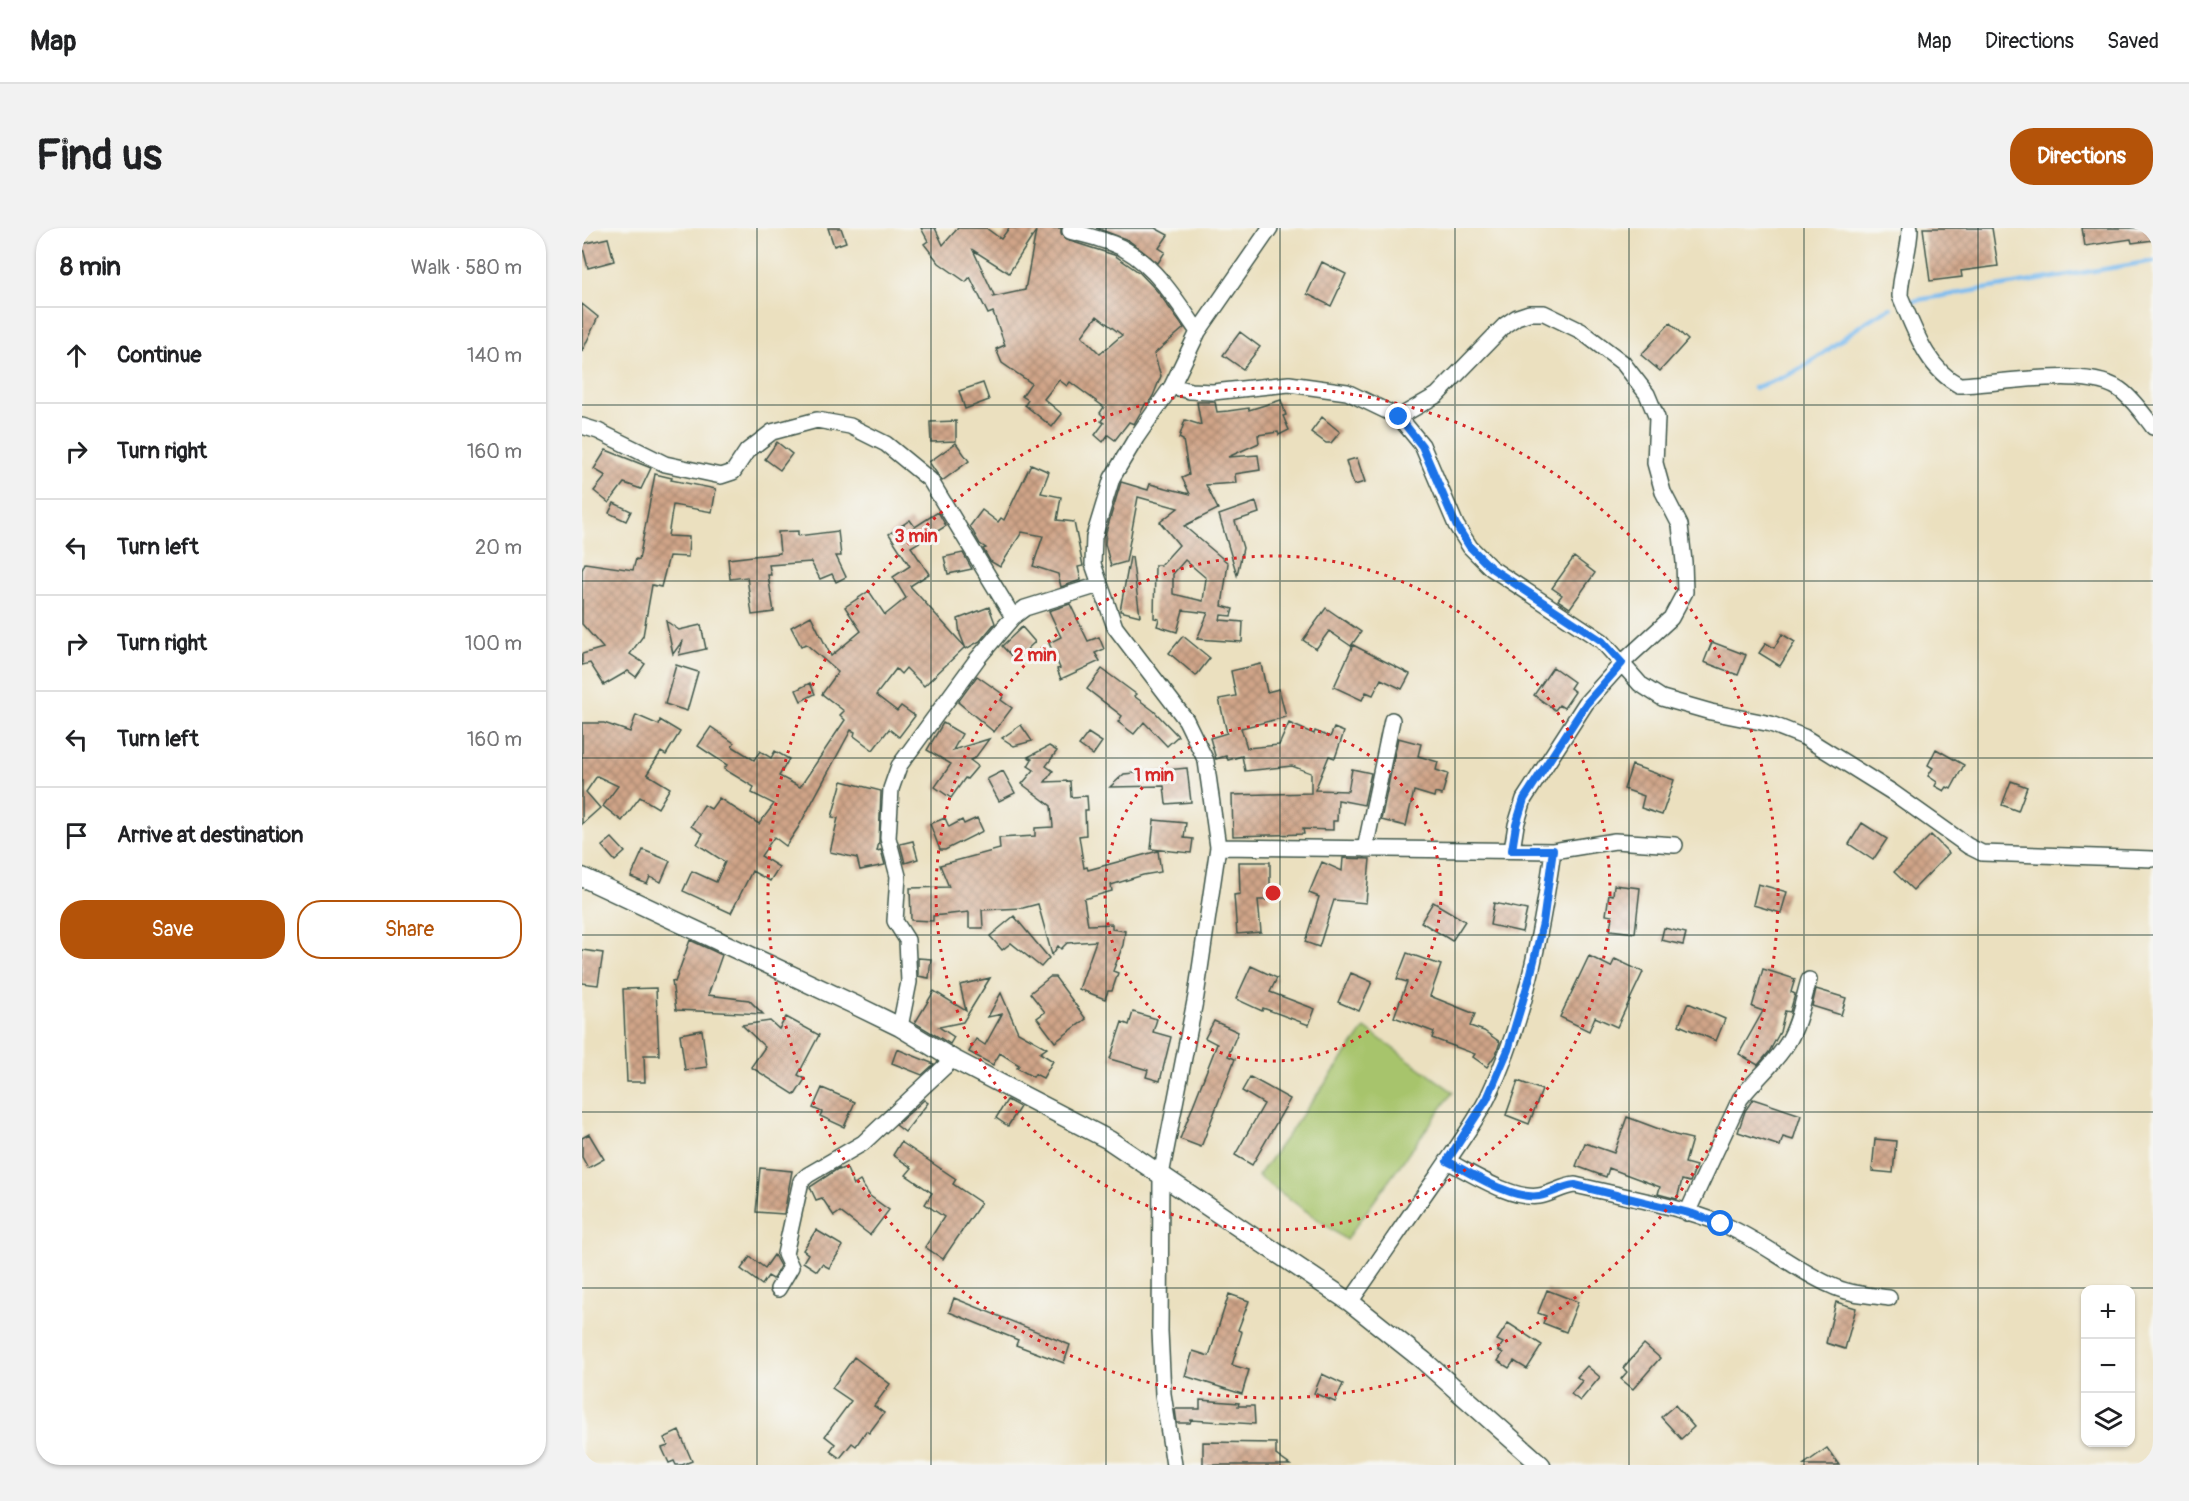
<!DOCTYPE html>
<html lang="en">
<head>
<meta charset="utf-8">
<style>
	:root { --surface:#fff; --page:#f2f2f2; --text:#202124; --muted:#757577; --line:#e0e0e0; --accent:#b45309 }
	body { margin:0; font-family:Pangolin,sans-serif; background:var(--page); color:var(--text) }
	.controls { position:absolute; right:18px; bottom:18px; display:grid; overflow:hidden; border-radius:12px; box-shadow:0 2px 4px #0004 }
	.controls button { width:54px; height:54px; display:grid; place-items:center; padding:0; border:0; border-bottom:2px solid var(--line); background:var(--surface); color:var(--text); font:30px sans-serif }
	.stop { position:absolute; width:18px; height:18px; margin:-14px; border:4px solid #1a73e8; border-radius:50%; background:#fff }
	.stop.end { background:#1a73e8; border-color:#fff; box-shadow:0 2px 6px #0008 }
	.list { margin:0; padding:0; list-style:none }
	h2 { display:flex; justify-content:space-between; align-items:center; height:78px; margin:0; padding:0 24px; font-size:26px }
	h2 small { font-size:20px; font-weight:400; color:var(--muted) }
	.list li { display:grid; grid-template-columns:39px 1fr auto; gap:18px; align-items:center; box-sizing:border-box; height:96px; padding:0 24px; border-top:2px solid var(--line) }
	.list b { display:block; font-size:22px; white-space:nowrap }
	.list em { font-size:20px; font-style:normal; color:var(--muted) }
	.actions { display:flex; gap:12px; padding:18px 24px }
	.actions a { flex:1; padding:14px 0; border:2px solid var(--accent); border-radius:24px; text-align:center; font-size:21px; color:var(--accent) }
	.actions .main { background:var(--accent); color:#fff }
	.icon { flex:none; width:33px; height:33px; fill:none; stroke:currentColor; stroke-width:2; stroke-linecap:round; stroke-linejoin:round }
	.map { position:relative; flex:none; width:1571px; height:1237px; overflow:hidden; border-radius:24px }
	header { display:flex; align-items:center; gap:36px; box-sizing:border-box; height:84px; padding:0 30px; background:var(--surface); border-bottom:2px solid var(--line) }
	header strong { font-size:28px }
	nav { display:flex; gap:33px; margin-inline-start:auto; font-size:21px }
	.intro { display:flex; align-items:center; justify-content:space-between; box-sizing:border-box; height:144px; padding:0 36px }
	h1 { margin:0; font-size:42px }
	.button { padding:15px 27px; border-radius:24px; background:var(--accent); color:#fff; font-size:21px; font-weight:700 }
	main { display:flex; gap:36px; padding:0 36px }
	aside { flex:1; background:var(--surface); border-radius:24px; box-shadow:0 2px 4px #0004 }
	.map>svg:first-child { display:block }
	.pitch { fill:#a7c46c; stroke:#638050; stroke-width:1.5 }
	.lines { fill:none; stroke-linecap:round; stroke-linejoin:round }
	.stream { stroke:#7abcf0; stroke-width:4.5 }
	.building { fill:url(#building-cross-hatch); fill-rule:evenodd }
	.minor-casing { stroke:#3e5549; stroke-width:18 }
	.tertiary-casing { stroke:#3e5549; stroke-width:21 }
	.minor { stroke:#fff; stroke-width:15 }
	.tertiary { stroke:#fff; stroke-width:18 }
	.route { stroke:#1a73e8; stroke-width:8 }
	.grid { fill:none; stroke:#1f3d34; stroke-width:1.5; stroke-opacity:0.55 }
	.ring { fill:none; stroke:#d62828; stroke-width:3; stroke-dasharray:3 6 }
	.centre { fill:#d62828; stroke:#f6f6f2; stroke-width:3 }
	.ring-label { font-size:18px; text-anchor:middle; font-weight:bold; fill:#d62828; stroke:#f6f6f2; stroke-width:6; stroke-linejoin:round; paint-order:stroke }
</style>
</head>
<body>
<header>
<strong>Map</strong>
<nav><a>Map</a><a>Directions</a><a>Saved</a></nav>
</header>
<div class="intro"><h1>Find us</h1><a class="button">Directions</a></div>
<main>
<aside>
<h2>8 min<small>Walk · 580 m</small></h2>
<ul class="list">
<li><svg class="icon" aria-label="ahead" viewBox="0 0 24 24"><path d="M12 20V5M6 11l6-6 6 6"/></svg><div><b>Continue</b></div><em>140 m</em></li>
<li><svg class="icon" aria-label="right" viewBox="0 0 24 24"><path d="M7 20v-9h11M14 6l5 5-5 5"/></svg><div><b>Turn right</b></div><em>160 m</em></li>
<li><svg class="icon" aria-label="left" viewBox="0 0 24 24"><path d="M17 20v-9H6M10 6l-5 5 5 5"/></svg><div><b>Turn left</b></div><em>20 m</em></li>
<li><svg class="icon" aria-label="right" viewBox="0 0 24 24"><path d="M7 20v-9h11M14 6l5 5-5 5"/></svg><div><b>Turn right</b></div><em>100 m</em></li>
<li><svg class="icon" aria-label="left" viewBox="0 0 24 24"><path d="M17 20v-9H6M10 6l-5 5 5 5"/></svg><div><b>Turn left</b></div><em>160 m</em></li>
<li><svg class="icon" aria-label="arrive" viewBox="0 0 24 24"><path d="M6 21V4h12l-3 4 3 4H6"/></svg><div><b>Arrive at destination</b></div></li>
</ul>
<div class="actions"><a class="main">Save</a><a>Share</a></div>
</aside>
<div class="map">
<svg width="1571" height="1237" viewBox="0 0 1571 1237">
	<defs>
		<pattern id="building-cross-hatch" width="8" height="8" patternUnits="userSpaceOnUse" patternTransform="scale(1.5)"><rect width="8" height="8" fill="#d0a488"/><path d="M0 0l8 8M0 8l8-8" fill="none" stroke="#a88770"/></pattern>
	</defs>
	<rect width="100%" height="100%" fill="#f6f6f2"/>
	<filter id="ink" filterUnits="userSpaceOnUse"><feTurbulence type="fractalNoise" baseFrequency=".0167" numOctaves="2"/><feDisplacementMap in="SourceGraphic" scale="12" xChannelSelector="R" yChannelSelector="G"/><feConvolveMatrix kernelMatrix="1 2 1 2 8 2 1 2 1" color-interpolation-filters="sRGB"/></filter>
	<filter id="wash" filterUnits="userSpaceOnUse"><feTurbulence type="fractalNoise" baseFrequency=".008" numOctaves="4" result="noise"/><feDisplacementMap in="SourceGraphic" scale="24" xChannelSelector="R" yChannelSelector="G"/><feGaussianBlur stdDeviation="1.35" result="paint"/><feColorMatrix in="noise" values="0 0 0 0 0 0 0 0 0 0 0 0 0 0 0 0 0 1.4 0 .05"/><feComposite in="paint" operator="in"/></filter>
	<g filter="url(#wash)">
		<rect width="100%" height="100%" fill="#ebe0bf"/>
		<!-- pitch -->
		<path class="pitch" d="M783 800 871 864 764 1012 676 948Z"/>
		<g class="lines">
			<!-- stream -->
			<path class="stream" d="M1330 73 1571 33
				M1172 160C1190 154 1207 148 1223 138 1253 119 1277 94 1309 80"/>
		</g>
		<g id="blocks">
			<!-- building -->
			<path class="building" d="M246 0H259L264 14 252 18Z
				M339 0H353L361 17 376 0H404L419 11 427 0H479V6L485 12 532 27 558 45 576 64 602 100 572 126 579 148 571 168 566 176 564 175 552 196 547 194 533 212 526 207 521 214 513 207 522 195 519 193 522 189 518 185 522 179 488 154 485 158 477 152 462 171 480 186 470 199 443 177 446 172 440 168 449 155 420 135 414 121 423 117 411 84 406 86 388 49 384 54 357 35 342 16 346 13ZM454 3 443 62 411 69 412 67 391 22 427 45ZM515 88 540 107 518 126 500 108Z
				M514 0H573L586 7 577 20 583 24 576 35 546 12Z
				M1341 0H1410L1416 38 1379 43 1380 49 1348 53Z
				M1500 0H1571V12L1550 15 1549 11 1503 18Z
				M26 10 32 33 6 40 0 16Z
				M740 34 764 46 749 78 725 66Z
				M0 76 16 89 0 124Z
				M1088 95 1106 112 1078 143 1059 127Z
				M658 104 678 119 661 141 641 127Z
				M401 155 407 172 383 181 377 163Z
				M699 172 704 187 701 188 707 202 697 207 696 204 676 207 677 215 646 229 676 227 678 242 653 246 654 255 624 257 636 281 602 298 646 335 640 378 651 381 649 388 639 387 638 392 661 394 660 414 615 411 626 385 601 382 595 404 575 398 577 391 572 390 573 337H579L597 317 578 294 596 280 556 269 544 334 529 338 523 316 524 304 539 254 566 262 568 256 608 266 600 250 607 247 601 212 597 210 603 192 619 197 615 174H633L635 184 646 183 667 180V182ZM603 332 624 350 621 373 591 366V346Z
				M740 189 758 204 749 215H744L729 204Z
				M374 193V213L349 214 348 194Z
				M195 214 210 226 198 242 183 231Z
				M374 215 387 233 360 253 347 234Z
				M24 222 69 240 59 261 42 255 27 275 12 263 24 248 12 241Z
				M775 230 783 254 772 257 764 233Z
				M449 236 467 244 459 265 479 269 475 292 492 294 501 338 496 339 499 352 479 359 476 346 451 338 461 308 440 304 418 339 408 333 401 321 404 320 398 316 388 298 400 282 416 294 419 290 422 292Z
				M73 246 90 250 89 252 134 261 130 284 91 277 86 308 107 309 106 329 87 328 79 359 70 357 61 408 48 426 63 436 54 449 46 443 22 457 8 435 0 437V426L21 420 0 396V342L3 335 51 342 54 331 57 332Z
				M674 274 677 285 653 293 661 320 655 347 637 287Z
				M32 275 49 283 44 293 27 285Z
				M356 284 364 298 329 319 347 346 328 358 383 419 342 458 324 440 319 446 314 441 294 467 315 483 319 478 333 488 317 509 307 501 291 522 272 508 273 504 269 502 216 600 204 618 192 609 179 628 197 639 188 653 170 643 149 685 101 663 110 643 134 654 143 634 115 616 121 606 109 598 122 577 129 581 137 570 177 596 192 576 170 565 172 559 142 541 145 537 116 518 129 499 152 515 150 518 172 532 178 523 189 530 193 523 207 531 197 548 218 559 263 492 258 487 262 483 240 466 256 444 224 416 219 418 209 399 229 388 249 428 279 403 263 379 287 363 303 387 324 370 311 349 328 338 307 306 328 292 333 299Z
				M216 303V308L256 303 259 328H254L264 349 254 354 250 346 238 351 229 334 187 337 189 347H186L192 384 170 387 165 349 148 351 146 331 198 325 196 304Z
				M381 325 390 341 366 346 362 329Z
				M548 329H550L558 388 538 383Z
				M992 329 1013 345 988 380 976 372 980 367 970 360Z
				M488 376 506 413 517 409 522 421 513 425 518 433 479 451 475 441 478 440 467 415 479 409 467 383Z
				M407 379 413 395 398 413 384 421 378 406 376 391Z
				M744 380 779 404 769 418 747 403 734 421 721 412Z
				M84 393 97 402 119 397 124 421 97 427 101 412 91 426Z
				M440 399 453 414 433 432 420 418Z
				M1200 406 1213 414 1198 438 1177 425 1184 415 1192 420Z
				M601 408 628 430 614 448 587 425Z
				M1130 414 1164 427 1156 447 1122 434Z
				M771 417 828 446 820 461 799 451 791 467 784 464 780 472 752 459Z
				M679 436 685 464 697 461 704 489 659 500 665 520 697 517 707 495 732 506 733 503 748 509 752 500 762 504 753 530 747 528 733 562 766 563 770 541 789 545 782 577 756 572 755 593H751V602L721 601 722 606 651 608 650 567 729 565V545L710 538 663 543 660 528 646 532 644 528 634 531 628 510 645 505 637 471 654 468 649 443Z
				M94 437 116 444 105 483 83 476Z
				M971 439 992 454 988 460 993 464 982 480 977 477 973 482 952 467Z
				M520 441 554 466 552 468 572 483 596 508 585 518 562 494 552 506 536 494 540 488 505 461Z
				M395 448 422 467 419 472 430 480 412 504 376 474Z
				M228 455 233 466 219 473 214 462Z
				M54 487 77 497 78 492 98 504 84 527 79 524 65 546 88 560 76 580 58 569 40 593 21 578 36 558 15 548 4 564 18 580 0 596V495H22L48 504Z
				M361 495 380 506 371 522 407 511 393 530 388 532 396 538 385 551 383 550 369 570 353 559 369 536 345 522Z
				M439 497 450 513 432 518 420 510Z
				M506 505 520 514 511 527 497 517Z
				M816 510 839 516 836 528 856 534 854 542 866 546 860 567 853 565 852 569 832 563 824 598 799 592Z
				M467 518 475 523 464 538 471 543 463 554 488 553 489 569 505 568 506 582H503L504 607 497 608 502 640 505 639 506 642 576 623 579 644 561 647 529 657 530 663 502 671 506 697 530 696V701L543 703 541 717 531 743 536 745 530 763H526L523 771 497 761 514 713 485 715 479 721 476 718 470 727 456 676 441 680 400 682 401 700H387V684L351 688V693L329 692 328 660 367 659 358 637 418 621 417 610 453 608V600L471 599 469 578 440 556 452 542 446 538 450 531 446 529Z
				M1354 521 1382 537 1369 561 1365 559 1362 563 1353 558 1355 554 1346 548 1351 540 1346 537Z
				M1050 537 1092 552 1080 587 1059 580 1062 568 1042 561Z
				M605 540 609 574 584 576 582 558 528 559 542 546Z
				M421 543 433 565 417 573 405 551Z
				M260 553 299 563 297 614 295 623 299 622 303 637 278 642 275 630 248 624 256 590 250 589Z
				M1429 553 1445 559 1436 583 1420 577Z
				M363 590 367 599 380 592 382 596 395 590 401 603 363 622H358L348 596Z
				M572 592 604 595 602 610 611 611 609 625 569 621Z
				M1280 595 1305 611 1291 632 1267 616Z
				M1349 607 1367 625 1331 662 1312 644Z
				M30 610 43 624 33 633 20 618Z
				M331 613 336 631 323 635 318 616Z
				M61 622 88 633 79 654 68 649 65 656 49 649Z
				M761 630 788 631 784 675 752 672 737 719 723 714 737 669 727 665 740 634 760 643Z
				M657 634H688V672H676L679 704 655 706 652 667 658 666Z
				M1176 656 1205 664 1199 685 1171 677Z
				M1032 657 1058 660 1053 705 1028 702 1030 688 1024 687 1027 666 1031 667Z
				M851 674 883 693 870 713 839 694Z
				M912 675 945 682 940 704 908 697Z
				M432 688 467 730 459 739 429 715 420 722 408 708Z
				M1082 700 1104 705 1101 717 1079 712Z
				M108 712 140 727 126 767 167 772 181 786 94 782 90 753 93 754Z
				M0 722 21 725 16 757 0 755Z
				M825 725 859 737 848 768 893 786 888 798 902 803 918 814 914 826 905 839 891 829 893 826 850 810 852 804 812 789 825 754 815 751Z
				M1007 728 1029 739 1033 731 1061 744 1035 799 1013 789 1007 803 978 789Z
				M336 730 349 731 347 750 336 748Z
				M669 738 695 750 688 764 733 781 727 797 681 780 680 783 654 771Z
				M1181 741 1213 751 1209 764 1213 766 1208 784 1203 783 1198 804 1187 824 1176 837 1157 826 1181 783 1170 779Z
				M769 745 790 754 777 783 756 774Z
				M468 749H473L504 791 473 814 455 790 463 784 448 765Z
				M408 750 381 794 357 799 372 809 368 816 333 795 352 763 384 783 378 757Z
				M74 760 77 827H62L63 854H45L41 761Z
				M1234 761 1264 770 1259 787 1230 778Z
				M419 765 436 804 465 820 458 825 471 833 461 850 453 846 451 849 435 840 437 837 418 825 411 837 387 824 394 811 403 817 420 786 406 789Z
				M1106 775 1143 791 1134 813 1097 797Z
				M551 784 575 791 571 804 589 809 578 853 564 849 566 842 528 831 540 794 547 797Z
				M204 789 237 807 216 847 223 851 213 867 169 839 183 819 160 797 188 793 197 801Z
				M632 793 656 804 646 828 653 831 619 919 598 911 635 816 623 810Z
				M120 802 125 839 103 842 98 806Z
				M315 821 352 836 340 847 310 835Z
				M668 849 708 871 670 937 653 927 682 876 660 863Z
				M936 853 960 862 947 896 924 887Z
				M240 860 273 874 262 899 238 888 240 884 231 880Z
				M1171 871 1219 887 1211 912 1201 909 1198 918 1156 904 1163 883Z
				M342 872 346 875 323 904 314 897Z
				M425 872 438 879 426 898 414 890Z
				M1045 889 1093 907 1110 911 1103 935 1114 938 1108 954 1100 952 1095 971 1076 966 1078 959 1027 940 1024 949 994 938 1003 915 1032 925Z
				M7 906 22 931 6 940 0 929V910Z
				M1293 911 1314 913 1311 945 1290 943Z
				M319 914 374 951 371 956 399 975 361 1031 343 1019 362 989 343 976 350 965 324 947 330 940 311 927Z
				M264 939 272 957 278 953 288 968 307 982 288 1007 258 984 252 988 240 970 234 972 228 959 257 940V942Z
				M178 940 210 943 202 986 174 984Z
				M234 1002 261 1018 247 1040 240 1036 235 1043 221 1034 226 1026 221 1022Z
				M192 1027 198 1038 191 1051 186 1048 180 1057 159 1041 168 1029 183 1040Z
				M965 1062 996 1074 984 1104 961 1095 964 1088 956 1085Z
				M647 1066 667 1073 656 1102 660 1104 650 1137 667 1142 660 1166 603 1148 611 1123 627 1128Z
				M372 1070 488 1117 482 1135 434 1117 436 1112 367 1084Z
				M1254 1074 1274 1080 1263 1121 1244 1115Z
				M926 1095 960 1117 945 1141 932 1133 927 1140 916 1133 921 1125 916 1122 921 1115 915 1112Z
				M1062 1116 1078 1130 1051 1161 1039 1151 1045 1144 1041 1140Z
				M272 1129 308 1156 292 1178 302 1185 287 1205 284 1203 274 1218 270 1215 258 1230 248 1223 253 1216 243 1208 269 1173 250 1160Z
				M1005 1138 1018 1149 998 1173 989 1166 1000 1153 995 1149Z
				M740 1146 761 1156 753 1174 732 1165Z
				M618 1172 657 1175 656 1178H672L673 1196 609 1192 608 1195H595L593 1181H618Z
				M1093 1177 1112 1199 1099 1211 1079 1189Z
				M97 1203 110 1233 100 1237H94L92 1233 87 1235 80 1220 86 1218 82 1210Z
				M621 1214 694 1215V1227L708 1237H621Z
				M1245 1220 1257 1237H1221Z"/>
		</g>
	</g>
	<g filter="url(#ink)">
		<use href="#blocks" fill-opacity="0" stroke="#3e5549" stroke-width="1.5"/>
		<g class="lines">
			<!-- minor casing -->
			<g class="minor-casing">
				<path id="minor" d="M1328 0C1328 23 1318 45 1318 68 1332 100 1344 140 1377 157 1418 156 1511 137 1541 164 1553 174 1562 187 1571 199
					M488 3C505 8 526 12 542 21 574 39 596 74 616 104
					M590 158 608 163 631 164 707 156 765 164 817 189 840 217 874 297 888 319 909 340 1020 413 1058 456 1080 470 1129 484 1189 496 1222 509 1310 564 1386 618 1400 625 1571 631
					M817 189 855 167 923 97 935 89 947 85H962L999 103 1041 135 1065 166 1075 190 1073 235 1081 264 1098 297 1102 334 1103 364 1089 390 1040 435 1004 475 942 571 934 597 930 622
					M0 198 16 203 83 236 139 248 151 244 165 223 190 204 235 192 268 198 304 216 348 252 431 389
					M636 619 971 623 1033 613 1093 617
					M783 621 810 492
					M318 799 327 754 325 712 313 693 316 648 306 610 309 561 317 538 396 430 431 389 443 380 517 357
					M865 933C889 945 930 972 957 968 970 966 980 958 993 957 1039 968 1097 978 1140 996 1179 1012 1210 1040 1248 1057 1266 1066 1287 1067 1307 1070
					M1105 985 1158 871C1173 851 1193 836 1206 814 1217 796 1221 772 1227 752
					M196 1061 209 1039 203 1026 219 953 226 947 281 915 371 831
					M768 1074C797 1033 825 991 854 950 871 924 892 897 906 869 943 792 959 707 971 623
					M592 1237 581 1166 578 1103 579 947 614 768 636 619 624 533 604 492 533 399 511 336 512 309 530 250 554 210 590 158 616 104 688 0"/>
			</g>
			<!-- tertiary casing -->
			<g class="tertiary-casing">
				<path id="tertiary" d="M0 649 273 777 318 799 371 831 527 912 579 947 768 1074 842 1133 959 1237"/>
			</g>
			<!-- minor -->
			<use href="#minor" class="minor"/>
			<!-- tertiary -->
			<use href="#tertiary" class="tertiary"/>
		</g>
	</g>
	<g class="lines" filter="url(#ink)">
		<!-- route -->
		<path class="route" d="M817 189 840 218 874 297 888 319 909 340 1020 413 1040 435 1004 476 942 571 934 597 930 622H971L961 695 948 749 926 822 905 871 865 933C889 945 930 972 957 968 970 966 980 958 993 957L1111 986 1139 996"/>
	</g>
	<!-- grid -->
	<path class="grid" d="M175 0V1237M349 0V1237M524 0V1237M698 0V1237M873 0V1237M1047 0V1237M1222 0V1237M1396 0V1237M0 177H1571M0 353H1571M0 530H1571M0 707H1571M0 884H1571M0 1060H1571"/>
	<!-- distance rings -->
	<g class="ring">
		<circle cx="691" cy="665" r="168"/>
		<circle cx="691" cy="665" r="337"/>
		<circle cx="691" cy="665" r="505"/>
	</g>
	<circle cx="691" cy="665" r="9" class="centre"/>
	<g class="ring-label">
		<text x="334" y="314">3 min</text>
		<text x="453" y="433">2 min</text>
		<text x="572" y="553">1 min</text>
	</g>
</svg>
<div class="controls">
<button>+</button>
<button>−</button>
<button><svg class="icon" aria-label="layers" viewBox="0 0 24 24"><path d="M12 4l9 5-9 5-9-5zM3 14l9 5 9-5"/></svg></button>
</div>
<div class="stop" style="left:1139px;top:996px"></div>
<div class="stop end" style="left:817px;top:189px"></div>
</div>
</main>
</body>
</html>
